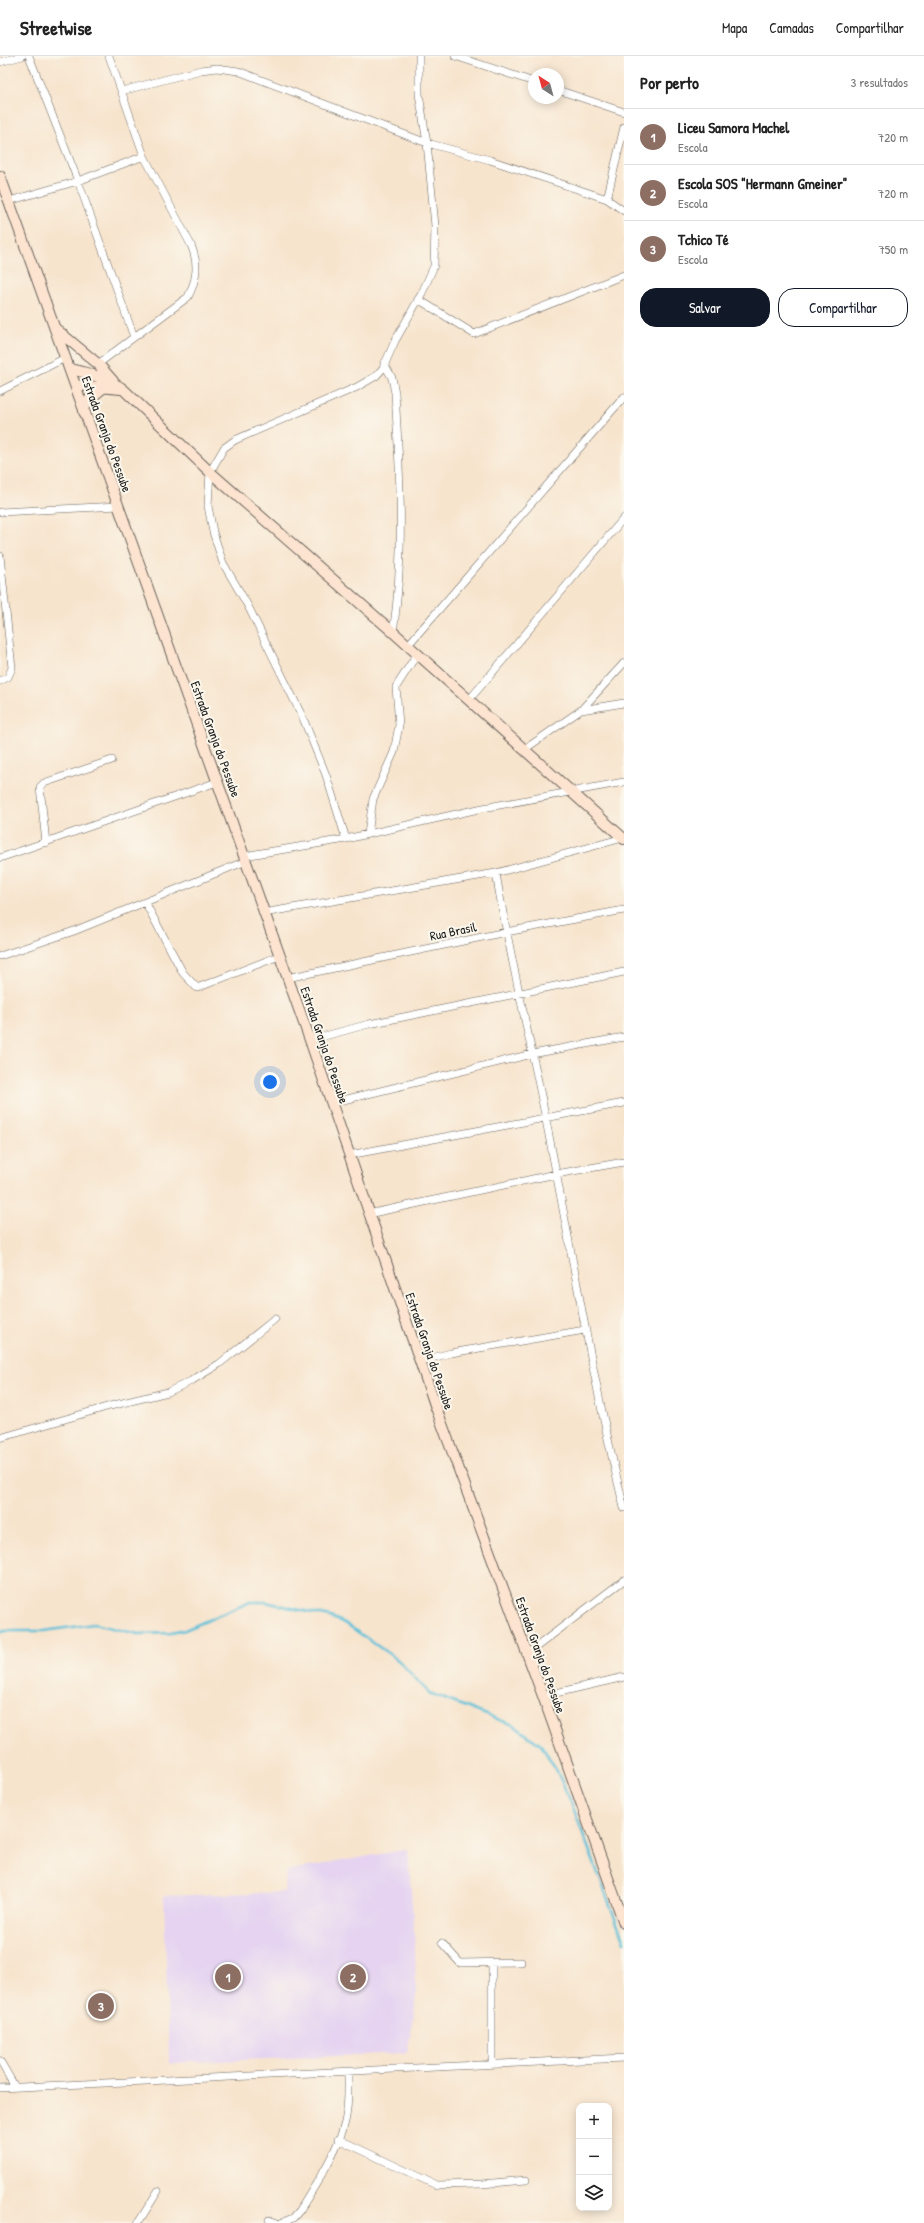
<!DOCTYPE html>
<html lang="pt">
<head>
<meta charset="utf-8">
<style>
	:root { --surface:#fff; --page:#f2f2f2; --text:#222; --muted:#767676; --line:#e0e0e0; --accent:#111827 }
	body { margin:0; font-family:"Patrick Hand",sans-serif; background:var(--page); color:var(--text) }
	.controls { position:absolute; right:12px; bottom:12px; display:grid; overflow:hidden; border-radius:8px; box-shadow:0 2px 10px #0003 }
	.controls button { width:36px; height:36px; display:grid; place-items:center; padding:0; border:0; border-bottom:1px solid var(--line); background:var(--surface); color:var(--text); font:20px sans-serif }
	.compass { position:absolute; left:528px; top:12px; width:36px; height:36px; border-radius:50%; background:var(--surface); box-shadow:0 2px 10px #0003; rotate:324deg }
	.you { position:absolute; left:270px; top:1026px; width:14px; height:14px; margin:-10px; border:3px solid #fff; border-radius:50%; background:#1a73e8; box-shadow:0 0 0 6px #1a73e833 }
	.badge { display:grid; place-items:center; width:26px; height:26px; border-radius:50%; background:var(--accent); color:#fff; font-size:13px; font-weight:700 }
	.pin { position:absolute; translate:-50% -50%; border:2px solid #fff; box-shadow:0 1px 4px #0006 }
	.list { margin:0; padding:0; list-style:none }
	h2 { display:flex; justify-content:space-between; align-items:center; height:52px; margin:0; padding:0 16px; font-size:17px }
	h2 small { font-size:13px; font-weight:400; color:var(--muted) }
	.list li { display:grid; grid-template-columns:26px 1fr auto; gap:12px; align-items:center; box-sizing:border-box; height:56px; padding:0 16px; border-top:1px solid var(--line) }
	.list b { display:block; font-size:15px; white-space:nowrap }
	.list p { margin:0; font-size:13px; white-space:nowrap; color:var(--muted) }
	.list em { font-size:13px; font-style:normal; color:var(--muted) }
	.actions { display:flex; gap:8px; padding:12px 16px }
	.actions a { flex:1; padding:9px 0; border:1px solid var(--accent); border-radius:16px; text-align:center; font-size:14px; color:var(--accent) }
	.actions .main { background:var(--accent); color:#fff }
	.icon { flex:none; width:22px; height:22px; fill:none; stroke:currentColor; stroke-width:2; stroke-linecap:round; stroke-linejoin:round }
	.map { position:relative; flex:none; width:624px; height:2167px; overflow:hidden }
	header { display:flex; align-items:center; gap:24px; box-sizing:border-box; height:56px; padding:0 20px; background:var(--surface); border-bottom:1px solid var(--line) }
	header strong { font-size:19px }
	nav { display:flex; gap:22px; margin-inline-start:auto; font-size:14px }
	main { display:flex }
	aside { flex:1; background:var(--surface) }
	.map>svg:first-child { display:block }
	.built { fill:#e5d3f1 }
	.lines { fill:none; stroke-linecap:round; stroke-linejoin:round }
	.stream { stroke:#5bc0d9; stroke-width:2.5 }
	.street-casing { stroke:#69625a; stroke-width:8 }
	.secondary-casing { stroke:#69625a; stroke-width:12 }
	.street { stroke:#fff; stroke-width:7 }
	.secondary { stroke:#fde4d0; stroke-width:10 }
	.labels { text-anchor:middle; stroke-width:4; stroke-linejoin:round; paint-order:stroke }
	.street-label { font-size:13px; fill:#1c1c1c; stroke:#fbf7ec }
</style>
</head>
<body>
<header>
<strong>Streetwise</strong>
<nav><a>Mapa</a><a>Camadas</a><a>Compartilhar</a></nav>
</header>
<main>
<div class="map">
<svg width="624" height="2167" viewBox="0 0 624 2167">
	<rect width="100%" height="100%" fill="#fbf7ec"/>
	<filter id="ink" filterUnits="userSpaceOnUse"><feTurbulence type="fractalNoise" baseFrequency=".025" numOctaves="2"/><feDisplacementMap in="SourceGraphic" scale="8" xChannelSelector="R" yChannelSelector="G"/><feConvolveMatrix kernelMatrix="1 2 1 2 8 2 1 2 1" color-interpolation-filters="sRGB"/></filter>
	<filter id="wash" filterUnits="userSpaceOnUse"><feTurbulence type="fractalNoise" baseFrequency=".012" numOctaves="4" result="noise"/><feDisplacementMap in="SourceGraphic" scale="16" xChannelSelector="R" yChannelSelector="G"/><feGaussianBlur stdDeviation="0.9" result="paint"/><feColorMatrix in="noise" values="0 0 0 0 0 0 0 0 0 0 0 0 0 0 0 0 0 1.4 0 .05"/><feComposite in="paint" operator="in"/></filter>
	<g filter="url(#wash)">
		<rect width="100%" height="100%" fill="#f7e4cd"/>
		<!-- built -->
		<path class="built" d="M408 1793 415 1890 416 1952 407 1997 169 2007 164 1840 285 1836 286 1815Z"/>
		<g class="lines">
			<!-- stream -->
			<path class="stream" d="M0 1575H44L94 1568 138 1578 171 1577 185 1574 250 1546H266L330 1561 345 1567 399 1605 429 1637 513 1669 541 1689 556 1713 571 1746 624 1886"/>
		</g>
	</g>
	<g filter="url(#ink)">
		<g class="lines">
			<!-- street casing -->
			<g class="street-casing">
				<path id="street" d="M29 0 78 125 134 281
					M455 0 534 26
					M0 6 22 0
					M558 34 624 56
					M122 35 201 14 217 12 238 15 427 87 490 104 607 143 624 155
					M607 143 624 71
					M9 145 78 125 144 100
					M418 243 474 278 624 219
					M384 307 392 322 395 337C400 416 405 497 393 576
					M98 308 188 241C197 223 199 208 191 189L144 100 109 0
					M0 335 65 302
					M0 456 119 450
					M0 500 12 612 8 621 0 625
					M408 589 624 341
					M469 644 624 462
					M581 654 624 647
					M525 693 581 654 624 607
					M368 778 373 743 394 696 399 669 396 631 417 598
					M346 783 326 719 303 662 248 550 223 507 213 476 208 450 210 416 224 392 235 384 357 331 376 320 383 312 395 285 422 237 434 210 435 170 427 87 419 38V0
					M46 787 40 731 44 727 112 704
					M244 800 346 783 483 752 624 726
					M0 802 217 726
					M496 817C509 898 529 978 545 1059 571 1191 592 1322 624 1452
					M145 846 183 917 197 932 279 900
					M263 857 496 817 623 782
					M0 900 74 875 246 805
					M287 922 506 876 624 854
					M310 984 369 968 624 916
					M331 1047 532 998 624 981
					M349 1099 624 1047
					M368 1158 556 1118 624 1106
					M420 1305 451 1297 585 1274
					M0 1382 110 1350 168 1336 191 1325 219 1308 275 1263
					M527 1598 624 1524
					M543 1640 624 1621
					M442 1887 460 1907 521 1906
					M492 1906V2008
					M0 2005 15 2031
					M0 2032 624 2002
					M338 2083 436 2129 482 2128 526 2124
					M269 2164 277 2167
					M138 2167 158 2135
					M281 2167 293 2162 300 2154C317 2126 337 2097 345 2066 349 2049 348 2033 348 2016"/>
			</g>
			<!-- secondary casing -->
			<g class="secondary-casing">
				<path id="secondary" d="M0 120 310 984 435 1349 543 1640 624 1867
					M56 273 98 308 113 325
					M70 313C89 317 107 322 123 333L210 416 393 576 624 783
					M75 329 121 333
					M84 356C85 344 95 339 104 331"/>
			</g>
			<!-- street -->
			<use href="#street" class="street"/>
			<!-- secondary -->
			<use href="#secondary" class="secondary"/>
		</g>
	</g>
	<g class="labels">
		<!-- street labels -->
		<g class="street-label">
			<text transform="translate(107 378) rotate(70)" y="5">Estrada Granja do Pessube</text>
			<text transform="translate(216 683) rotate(70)" y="5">Estrada Granja do Pessube</text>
			<text transform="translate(453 875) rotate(-12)" y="5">Rua Brasil</text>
			<text transform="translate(325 989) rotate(71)" y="5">Estrada Granja do Pessube</text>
			<text transform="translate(430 1295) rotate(71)" y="5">Estrada Granja do Pessube</text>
			<text transform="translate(541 1599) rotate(70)" y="5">Estrada Granja do Pessube</text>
		</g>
	</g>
</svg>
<div class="controls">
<button>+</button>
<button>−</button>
<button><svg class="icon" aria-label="layers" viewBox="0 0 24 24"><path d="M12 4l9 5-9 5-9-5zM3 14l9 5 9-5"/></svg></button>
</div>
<svg class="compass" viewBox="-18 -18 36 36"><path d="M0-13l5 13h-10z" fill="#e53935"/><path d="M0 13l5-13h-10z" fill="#767676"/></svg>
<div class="you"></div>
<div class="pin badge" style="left:228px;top:1921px;background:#8d6e63">1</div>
<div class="pin badge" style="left:353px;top:1921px;background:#8d6e63">2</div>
<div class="pin badge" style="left:101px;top:1950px;background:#8d6e63">3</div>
</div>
<aside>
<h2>Por perto<small>3 resultados</small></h2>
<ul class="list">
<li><span class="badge" style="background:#8d6e63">1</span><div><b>Liceu Samora Machel</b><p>Escola</p></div><em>720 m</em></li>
<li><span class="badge" style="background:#8d6e63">2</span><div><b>Escola SOS &quot;Hermann Gmeiner&quot;</b><p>Escola</p></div><em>720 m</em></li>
<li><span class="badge" style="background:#8d6e63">3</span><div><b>Tchico Té</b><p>Escola</p></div><em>750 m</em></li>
</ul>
<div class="actions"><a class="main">Salvar</a><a>Compartilhar</a></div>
</aside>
</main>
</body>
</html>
